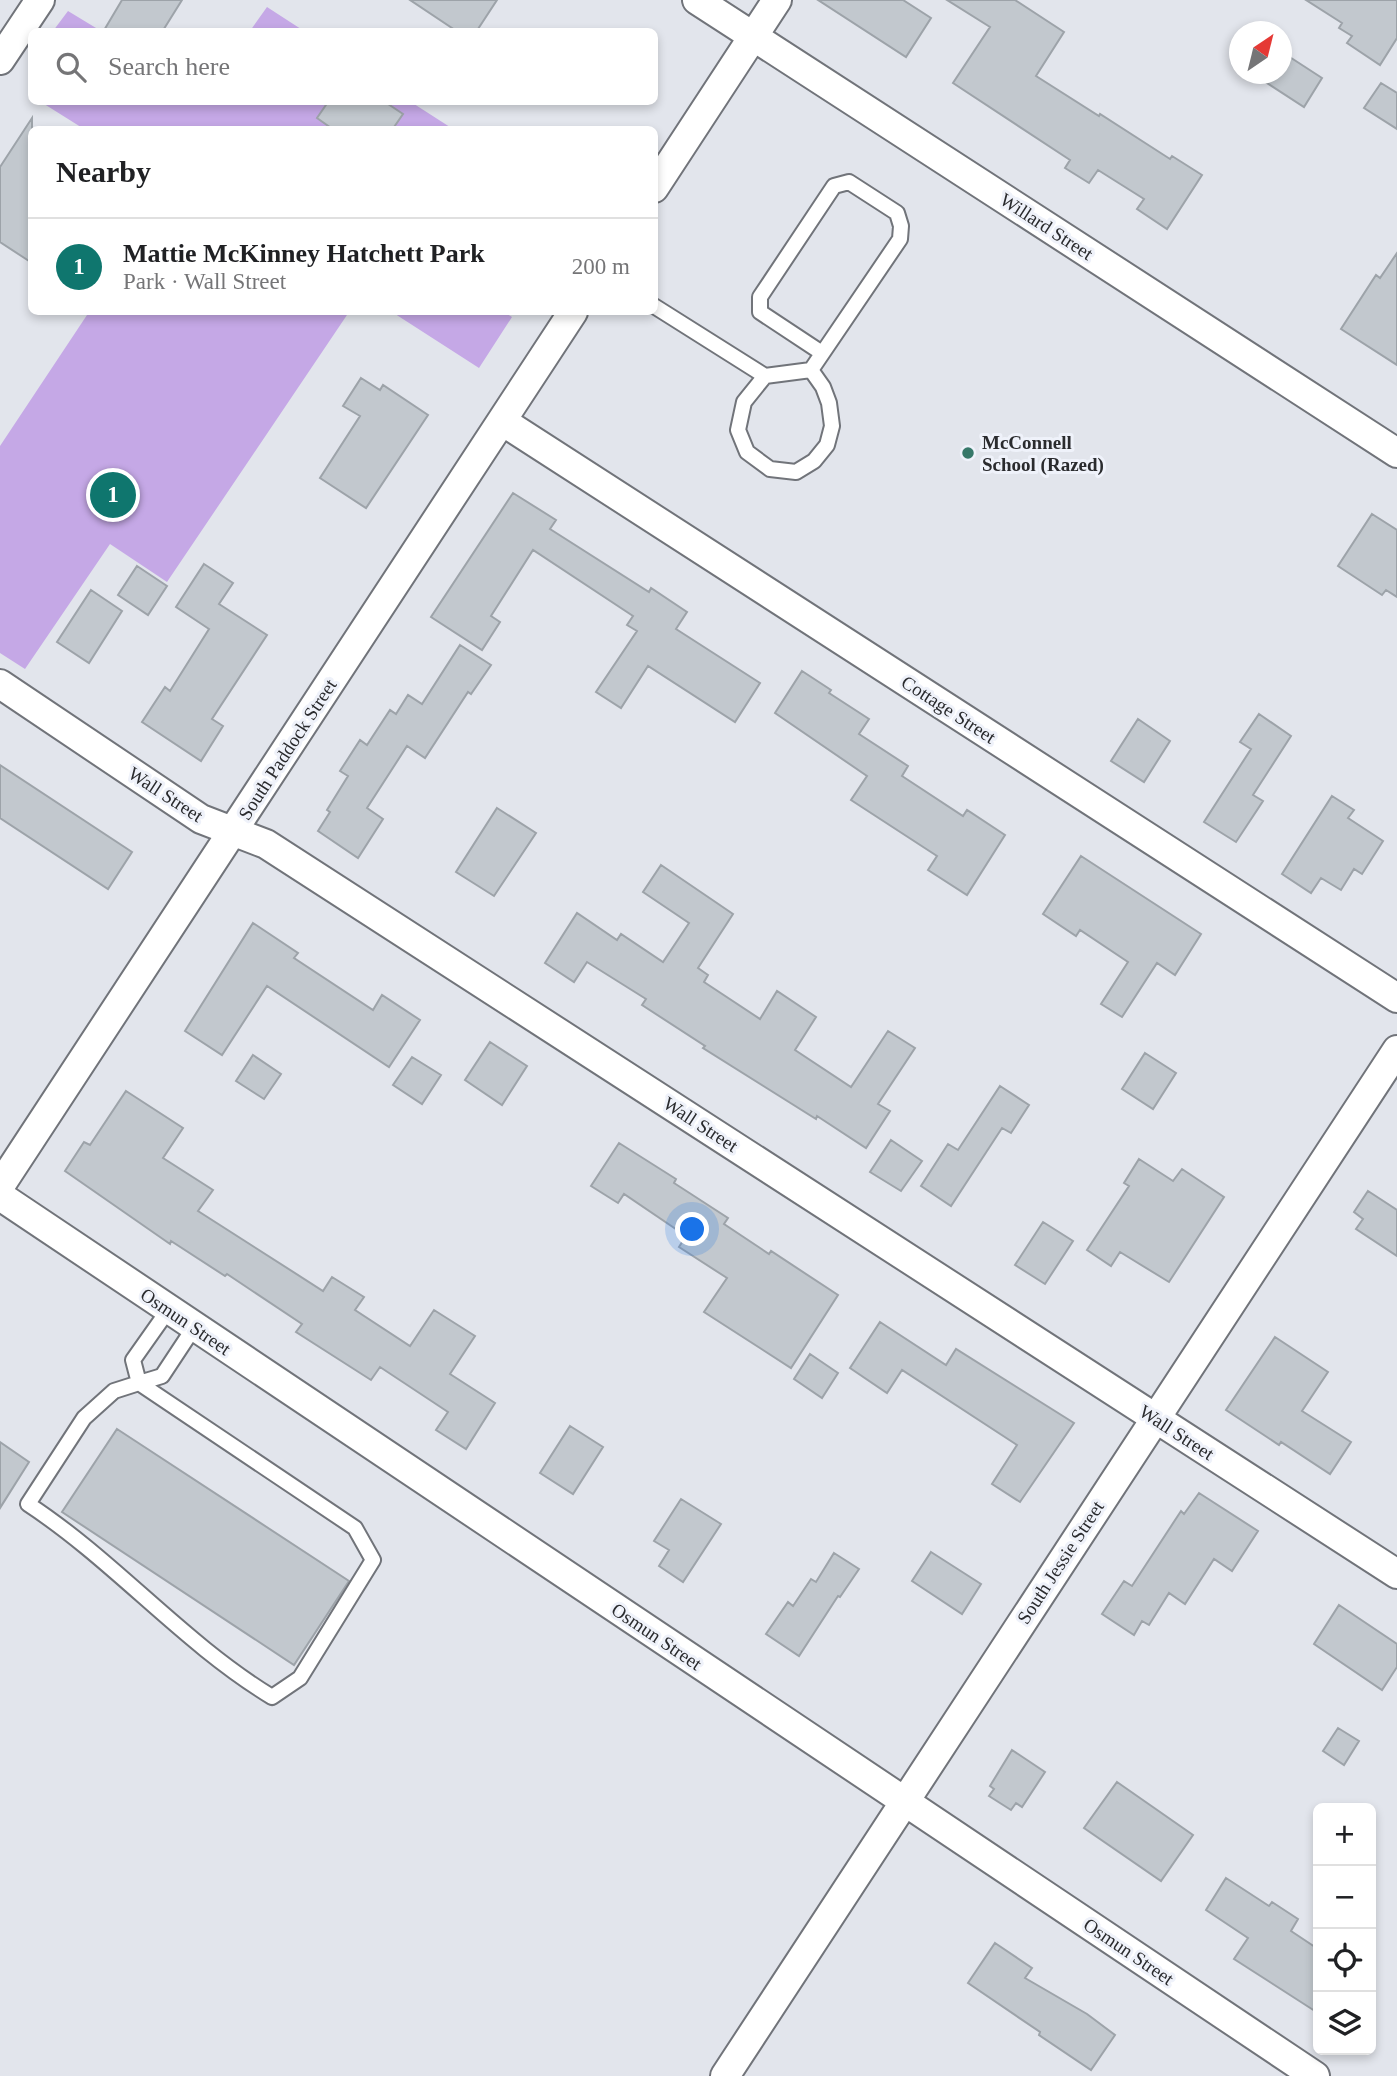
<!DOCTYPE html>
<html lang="en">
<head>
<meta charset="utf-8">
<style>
	:root { --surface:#fff; --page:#f2f2f2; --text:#202124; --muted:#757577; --line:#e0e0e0; --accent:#0f766e }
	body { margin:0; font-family:"Times New Roman",serif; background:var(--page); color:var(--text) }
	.controls { position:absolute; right:21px; bottom:21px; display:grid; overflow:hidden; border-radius:10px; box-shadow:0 4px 10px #0003 }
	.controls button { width:63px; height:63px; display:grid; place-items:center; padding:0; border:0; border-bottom:2px solid var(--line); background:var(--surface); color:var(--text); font:35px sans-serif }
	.compass { position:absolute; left:1229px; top:21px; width:63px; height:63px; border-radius:50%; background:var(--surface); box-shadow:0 4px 10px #0003; rotate:35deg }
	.you { position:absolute; left:693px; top:1230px; width:24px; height:24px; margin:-18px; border:5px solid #fff; border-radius:50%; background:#1a73e8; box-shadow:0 0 0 10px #1a73e833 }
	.badge { display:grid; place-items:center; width:46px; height:46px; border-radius:50%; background:var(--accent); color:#fff; font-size:23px; font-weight:700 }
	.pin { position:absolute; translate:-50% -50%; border:4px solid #fff; box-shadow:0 2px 7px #0006 }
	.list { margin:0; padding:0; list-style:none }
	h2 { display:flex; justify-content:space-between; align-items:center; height:91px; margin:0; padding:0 28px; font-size:30px }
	h2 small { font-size:23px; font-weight:400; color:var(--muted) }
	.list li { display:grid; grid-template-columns:46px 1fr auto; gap:21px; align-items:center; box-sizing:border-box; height:98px; padding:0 28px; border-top:2px solid var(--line) }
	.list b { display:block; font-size:26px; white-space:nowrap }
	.list p { margin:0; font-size:23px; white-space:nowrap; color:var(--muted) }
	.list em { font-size:23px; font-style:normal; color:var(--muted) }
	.icon { flex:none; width:38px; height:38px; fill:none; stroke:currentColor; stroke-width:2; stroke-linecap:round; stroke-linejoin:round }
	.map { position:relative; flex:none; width:1397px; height:2076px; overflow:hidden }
	.search { position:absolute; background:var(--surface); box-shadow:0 4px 10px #0003; left:28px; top:28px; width:630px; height:77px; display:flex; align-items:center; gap:18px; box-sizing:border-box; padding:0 24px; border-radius:10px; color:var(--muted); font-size:26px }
	.panel { position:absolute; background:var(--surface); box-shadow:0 4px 10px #0003; left:28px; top:126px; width:630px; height:189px; border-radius:10px }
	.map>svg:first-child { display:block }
	.green { fill:#c5a8e6 }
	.building { fill:#c2c8ce; stroke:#9da3a9; stroke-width:2 }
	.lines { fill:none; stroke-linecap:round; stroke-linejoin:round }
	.lane-casing { stroke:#71747a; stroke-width:18 }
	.street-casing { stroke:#71747a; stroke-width:32 }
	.lane { stroke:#fff; stroke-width:14 }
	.street { stroke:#fff; stroke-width:28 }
	.poi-dot { fill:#367869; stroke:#eff2fa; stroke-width:2.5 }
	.labels { text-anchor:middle; stroke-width:6; stroke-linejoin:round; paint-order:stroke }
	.street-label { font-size:19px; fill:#2a2b2e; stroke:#eff2fa }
	.poi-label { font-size:19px; font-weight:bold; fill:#2a2b2e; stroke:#eff2fa; text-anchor:start }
</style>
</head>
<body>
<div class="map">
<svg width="1397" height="2076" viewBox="0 0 1397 2076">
	<rect width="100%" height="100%" fill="#e2e5ec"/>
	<!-- green -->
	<path class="green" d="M267 7 304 31H250Z
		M68 11 101 31H53Z
		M41 102H411L453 129H84Z
		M89 312H349L167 582 110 544 25 669 0 653V446Z
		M392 312H504L512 317 479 368Z"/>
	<!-- building -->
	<path class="building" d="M122 0H182L162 32H103Z
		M410 0H497L476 32H458Z
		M818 0H903L931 18 906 57Z
		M947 0H1015L1064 32 1036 76 1099 116 1100 114 1170 159 1172 156 1202 175 1167 229 1137 209 1144 199 1098 170 1089 183 1065 168 1070 160 953 83 990 27Z
		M1306 0H1397V38L1380 65 1347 43 1352 36 1339 28 1342 23Z
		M1282 52 1322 78 1304 107 1253 74H1282Z
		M1381 83 1397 93V129L1364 108Z
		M328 102H385L403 114 392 130H334L317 118Z
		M32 118V263L0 242V167Z
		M1397 253V365L1341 329 1376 275 1380 278Z
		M361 378 380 390 383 385 428 415 366 508 320 478 360 416 343 406Z
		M513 493 556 520 550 529 649 592 651 588 687 612 676 629 760 683 735 722 648 666 621 708 596 692 637 631 627 625 633 616 533 550 491 616 500 622 482 650 431 617Z
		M1372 514 1397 530V597L1386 590 1382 595 1338 566Z
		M204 564 233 583 219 604 267 635 212 719 223 726 201 761 142 722 165 687 170 691 209 629 176 607Z
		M137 566 167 586 148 615 118 595Z
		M91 590 122 611 89 663 57 642Z
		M460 645 491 665 471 694 468 692 425 758 407 746 367 808 383 819 358 858 318 831 330 812 327 810 348 776 340 771 360 740 367 745 390 710 396 714 408 695 422 704Z
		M802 671 831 690 829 693 869 719 859 734 908 766 902 776 963 816 967 810 1005 835 967 895 928 870 937 856 851 800 867 776 775 713Z
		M1259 714 1291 736 1253 795 1263 801 1236 842 1204 822 1251 749 1240 742Z
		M1138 719 1170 741 1144 782 1111 761Z
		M0 765 132 852 108 889 0 818Z
		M1332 796 1354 810 1348 818 1383 841 1362 874 1354 869 1341 890 1321 878 1311 893 1282 874Z
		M497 808 536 833 494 896 456 872Z
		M1081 856 1201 934 1175 975 1157 963 1122 1017 1101 1004 1128 962 1080 930 1076 936 1043 914Z
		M661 865 733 914 698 968 708 975 704 982 760 1019 777 991 816 1017 795 1050 851 1087 888 1031 915 1048 878 1104 890 1111 866 1148 817 1116 816 1119 703 1048 705 1046 642 1005 646 999 587 962 574 982 545 963 577 913 617 940 621 934 663 962 689 923 643 892Z
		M253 923 298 953 294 958 373 1010 382 995 420 1020 389 1067 267 986 222 1055 185 1031Z
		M490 1042 527 1066 502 1105 465 1080Z
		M1145 1053 1176 1073 1153 1109 1122 1089Z
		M253 1055 281 1074 264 1099 236 1081Z
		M412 1057 441 1075 422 1104 393 1085Z
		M1000 1086 1029 1105 1011 1133 1002 1128 951 1206 921 1186 948 1144 958 1150Z
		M126 1091 183 1128 163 1158 213 1190 198 1211 323 1291 332 1277 364 1297 355 1310 410 1346 434 1310 475 1336 450 1374 495 1403 466 1449 436 1430 448 1412 380 1367 371 1380 296 1332 302 1324 227 1274 225 1276 171 1241 170 1244 65 1171 84 1142 90 1145Z
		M891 1140 922 1161 901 1191 870 1172Z
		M619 1143 676 1179 674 1183 728 1218 724 1224 769 1254 771 1251 838 1295 791 1368 704 1312 727 1278 679 1247 686 1236 624 1194 618 1203 591 1186Z
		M1139 1159 1173 1181 1182 1169 1224 1197 1169 1282 1120 1252 1111 1266 1087 1250 1129 1186 1124 1183Z
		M1368 1191 1397 1210V1256L1356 1229 1363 1219 1354 1212Z
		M1043 1222 1073 1241 1045 1284 1015 1265Z
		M880 1322 946 1365 956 1349 1074 1423 1020 1502 992 1484 1017 1445 902 1370 887 1393 850 1368Z
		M1275 1337 1328 1372 1302 1411 1351 1442 1330 1474 1281 1442 1279 1445 1226 1410Z
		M810 1354 838 1373 822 1398 794 1379Z
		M570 1426 603 1447 573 1494 540 1473Z
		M117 1429 349 1581 294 1665 62 1512Z
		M0 1442 29 1462 0 1508Z
		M1199 1493 1258 1531 1232 1571 1214 1559 1185 1604 1169 1593 1149 1625 1142 1621 1134 1635 1102 1614 1124 1581 1132 1586 1181 1511 1184 1514Z
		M681 1499 721 1524 683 1582 659 1566 669 1550 654 1541Z
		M931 1552 981 1584 962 1614 912 1581Z
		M834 1553 859 1569 840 1597 838 1596 799 1656 766 1634 788 1602 793 1606 811 1579 816 1582Z
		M1339 1605 1397 1644V1667L1382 1690 1314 1644Z
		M1338 1728 1359 1741 1344 1765 1323 1751Z
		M1012 1750 1045 1772 1022 1807 1016 1803 1011 1810 989 1796 994 1789 990 1786Z
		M1117 1782 1193 1835 1161 1881 1084 1828Z
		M1226 1878 1269 1906 1272 1902 1298 1919 1291 1931 1318 1949V2013L1234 1959 1248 1938 1206 1910Z
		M995 1943 1032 1968 1025 1978 1087 2014 1115 2035 1091 2070 1039 2035 1040 2032 968 1983Z"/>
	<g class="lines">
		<!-- lane casing -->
		<g class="lane-casing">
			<path id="lane" d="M654 306 765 376 811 370 900 239 901 226 897 213 849 182 834 186 760 297V312L822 353
				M765 376 744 402 738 430 747 452 770 469 796 472 814 461 827 445 832 426 829 403 823 387 811 370
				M169 1309 133 1360 139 1383 162 1376 195 1326
				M139 1383 355 1528 373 1560 300 1678 272 1697C183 1643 115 1561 28 1504L84 1418 114 1391Z"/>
		</g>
		<!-- street casing -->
		<g class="street-casing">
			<path id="street" d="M697 0 1397 453
				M0 60 40 0
				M654 188 777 0
				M502 421 1397 998
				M0 684 201 819 266 844 1397 1574
				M0 1186 573 312
				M0 1196 1315 2076
				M725 2076 1397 1050"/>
		</g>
		<!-- lane -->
		<use href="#lane" class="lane"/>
		<!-- street -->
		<use href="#street" class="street"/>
	</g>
	<!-- markers -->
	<circle class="poi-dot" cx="968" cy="453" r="7"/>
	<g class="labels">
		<!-- street labels -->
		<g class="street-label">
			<text transform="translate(1047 226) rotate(33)" y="7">Willard Street</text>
			<text transform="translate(949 709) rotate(33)" y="7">Cottage Street</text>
			<text transform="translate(287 749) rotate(-57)" y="7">South Paddock Street</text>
			<text transform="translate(166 794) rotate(33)" y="7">Wall Street</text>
			<text transform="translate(701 1124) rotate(33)" y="7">Wall Street</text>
			<text transform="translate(186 1321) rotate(34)" y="7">Osmun Street</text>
			<text transform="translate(1177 1432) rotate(33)" y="7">Wall Street</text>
			<text transform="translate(1060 1562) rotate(-57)" y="7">South Jessie Street</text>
			<text transform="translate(657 1636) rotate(34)" y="7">Osmun Street</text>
			<text transform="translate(1129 1951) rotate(34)" y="7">Osmun Street</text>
		</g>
		<!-- poi labels -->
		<g class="poi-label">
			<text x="982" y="449">McConnell<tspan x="982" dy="22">School (Razed)</tspan></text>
		</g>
	</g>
</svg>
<div class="controls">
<button>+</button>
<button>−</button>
<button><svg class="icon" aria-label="locate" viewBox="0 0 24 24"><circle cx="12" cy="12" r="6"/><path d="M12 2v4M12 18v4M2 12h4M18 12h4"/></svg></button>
<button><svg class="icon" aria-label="layers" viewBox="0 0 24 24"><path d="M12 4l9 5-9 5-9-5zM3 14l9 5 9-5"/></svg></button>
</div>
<svg class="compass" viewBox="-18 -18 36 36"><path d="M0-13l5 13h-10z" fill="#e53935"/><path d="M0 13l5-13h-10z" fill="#757577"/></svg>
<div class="you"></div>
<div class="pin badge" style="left:113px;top:495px">1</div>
<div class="search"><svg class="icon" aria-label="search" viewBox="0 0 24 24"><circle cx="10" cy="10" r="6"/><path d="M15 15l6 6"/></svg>Search here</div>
<section class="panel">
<h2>Nearby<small></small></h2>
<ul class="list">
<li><span class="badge">1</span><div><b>Mattie McKinney Hatchett Park</b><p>Park · Wall Street</p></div><em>200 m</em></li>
</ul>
</section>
</div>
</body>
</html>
